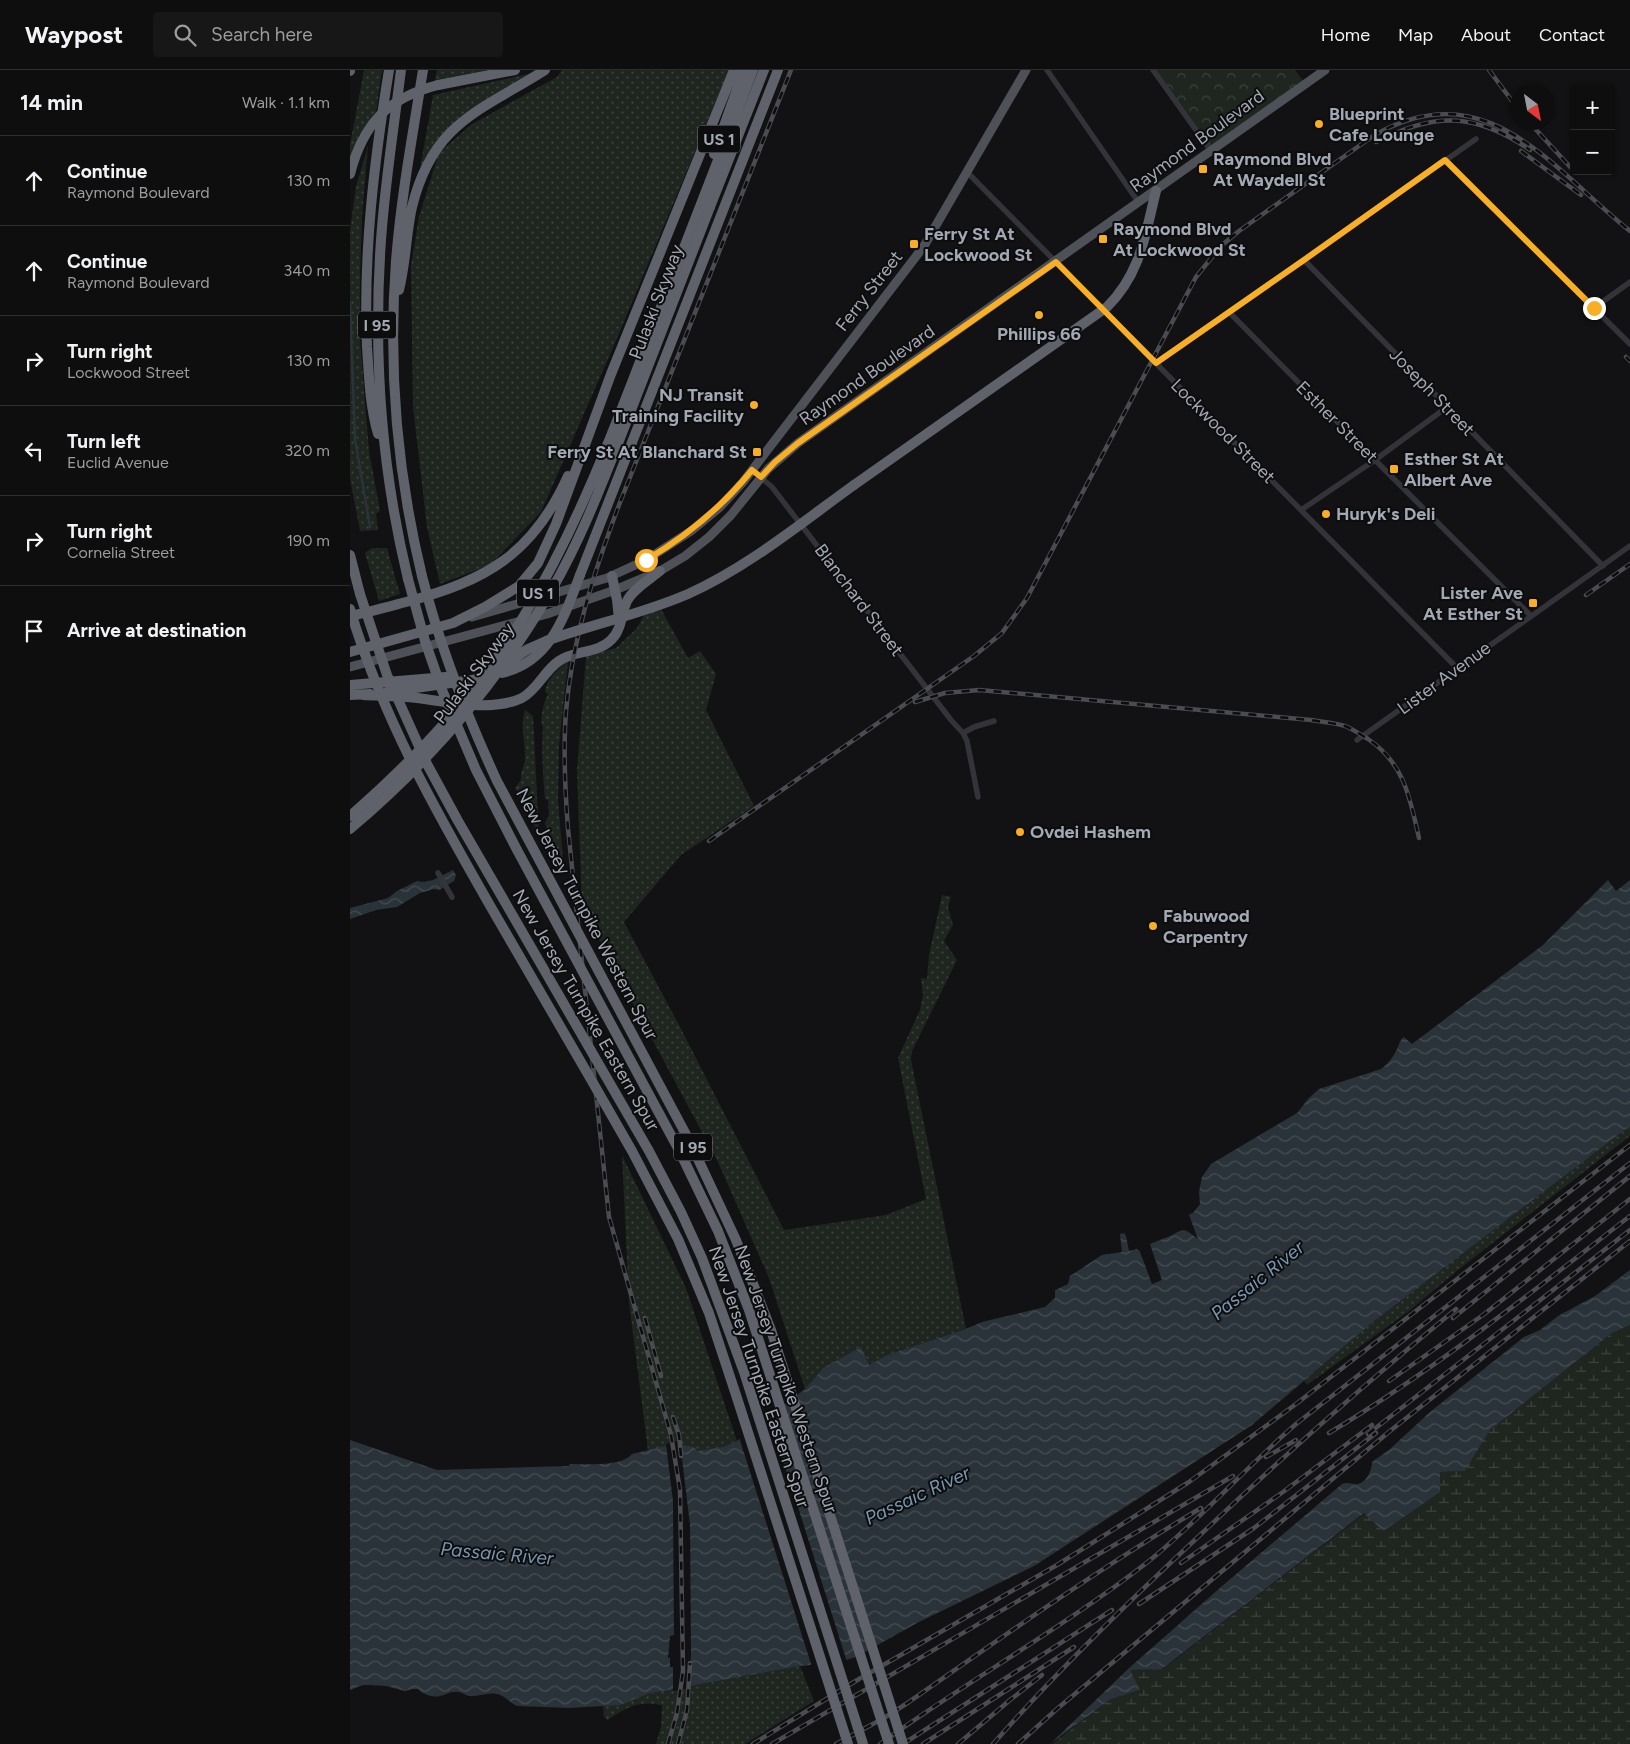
<!DOCTYPE html>
<html lang="en">
<head>
<meta charset="utf-8">
<style>
	:root { --surface:#0e0e0f; --page:#171718; --text:#f1f3f6; --muted:#9b9c9e; --line:#2e2e2f }
	body { margin:0; font-family:Figtree,sans-serif; background:var(--page); color:var(--text) }
	.controls { position:absolute; right:15px; top:15px; display:grid; overflow:hidden; border-radius:5px; box-shadow:0 1px 4px #0004 }
	.controls button { width:45px; height:45px; display:grid; place-items:center; padding:0; border:0; border-bottom:1px solid var(--line); background:var(--surface); color:var(--text); font:25px sans-serif }
	.compass { position:absolute; left:1160px; top:15px; width:45px; height:45px; border-radius:50%; background:var(--surface); box-shadow:0 1px 4px #0004; rotate:148deg }
	.stop { position:absolute; width:15px; height:15px; margin:-11px; border:4px solid #f8ae25; border-radius:50%; background:#fff }
	.stop.end { background:#f8ae25; border-color:#fff; box-shadow:0 1px 5px #0008 }
	.list { margin:0; padding:0; list-style:none }
	h2 { display:flex; justify-content:space-between; align-items:center; height:65px; margin:0; padding:0 20px; font-size:21px }
	h2 small { font-size:16px; font-weight:400; color:var(--muted) }
	.list li { display:grid; grid-template-columns:32px 1fr auto; gap:15px; align-items:center; box-sizing:border-box; height:90px; padding:0 20px; border-top:1px solid var(--line) }
	.list b { display:block; font-size:19px; white-space:nowrap }
	.list p { margin:0; font-size:16px; white-space:nowrap; color:var(--muted) }
	.list em { font-size:16px; font-style:normal; color:var(--muted) }
	.icon { flex:none; width:28px; height:28px; fill:none; stroke:currentColor; stroke-width:2; stroke-linecap:round; stroke-linejoin:round }
	.map { position:relative; flex:none; width:1280px; height:1674px; overflow:hidden }
	header { display:flex; align-items:center; gap:30px; box-sizing:border-box; height:70px; padding:0 25px; background:var(--surface); border-bottom:1px solid var(--line) }
	header strong { font-size:24px }
	nav { display:flex; gap:28px; margin-inline-start:auto; font-size:18px }
	.search { width:350px; height:45px; background:var(--page); display:flex; align-items:center; gap:12px; box-sizing:border-box; padding:0 18px; border-radius:5px; color:var(--muted); font-size:19px }
	main { display:flex }
	aside { flex:1; background:var(--surface) }
	.map>svg:first-child { display:block }
	.grass { fill:url(#grass-dots) }
	.wetland { fill:url(#wetland-marsh) }
	.park { fill:url(#park-crowns) }
	.water { fill:url(#water-waves) }
	.pier { fill:#121214 }
	.lines { fill:none; stroke-linecap:round; stroke-linejoin:round }
	.stream { stroke:#2a3339; stroke-width:2.5 }
	.street { stroke:#333439; stroke-width:5.5 }
	.primary { stroke:#4f5158; stroke-width:9 }
	.highway { stroke:#5f626a; stroke-width:10 }
	.rail-casing { stroke:#4a4c52; stroke-width:4.5 }
	.rail { stroke:#0d0d0e; stroke-width:2.5; stroke-dasharray:8; stroke-linecap:butt }
	.highway-bridge { stroke:#5f626a; stroke-width:10 }
	.route { stroke:#f8ae25; stroke-width:6 }
	.poi-dot { fill:#f8ae25; stroke:#0d0d0e; stroke-width:2 }
	.labels { text-anchor:middle; stroke-width:4; stroke-linejoin:round; paint-order:stroke }
	.shield { fill:#0d0d0e; stroke:#767a83; stroke-width:1 }
	.shield-label { font-size:16px; font-weight:bold; fill:#a3a8b5 }
	.poi-label { font-size:18px; font-weight:bold; fill:#a3a8b5; stroke:#0d0d0e; text-anchor:start }
	.street-label { font-size:18px; fill:#a3a8b5; stroke:#0d0d0e }
	.water-label { font-size:19px; font-style:italic; fill:#7897b2; stroke:#0d0d0e }
</style>
</head>
<body>
<header>
<strong>Waypost</strong>
<div class="search"><svg class="icon" aria-label="search" viewBox="0 0 24 24"><circle cx="10" cy="10" r="6"/><path d="M15 15l6 6"/></svg>Search here</div>
<nav><a>Home</a><a>Map</a><a>About</a><a>Contact</a></nav>
</header>
<main>
<aside>
<h2>14 min<small>Walk · 1.1 km</small></h2>
<ul class="list">
<li><svg class="icon" aria-label="ahead" viewBox="0 0 24 24"><path d="M12 20V5M6 11l6-6 6 6"/></svg><div><b>Continue</b><p>Raymond Boulevard</p></div><em>130 m</em></li>
<li><svg class="icon" aria-label="ahead" viewBox="0 0 24 24"><path d="M12 20V5M6 11l6-6 6 6"/></svg><div><b>Continue</b><p>Raymond Boulevard</p></div><em>340 m</em></li>
<li><svg class="icon" aria-label="right" viewBox="0 0 24 24"><path d="M7 20v-9h11M14 6l5 5-5 5"/></svg><div><b>Turn right</b><p>Lockwood Street</p></div><em>130 m</em></li>
<li><svg class="icon" aria-label="left" viewBox="0 0 24 24"><path d="M17 20v-9H6M10 6l-5 5 5 5"/></svg><div><b>Turn left</b><p>Euclid Avenue</p></div><em>320 m</em></li>
<li><svg class="icon" aria-label="right" viewBox="0 0 24 24"><path d="M7 20v-9h11M14 6l5 5-5 5"/></svg><div><b>Turn right</b><p>Cornelia Street</p></div><em>190 m</em></li>
<li><svg class="icon" aria-label="arrive" viewBox="0 0 24 24"><path d="M6 21V4h12l-3 4 3 4H6"/></svg><div><b>Arrive at destination</b></div></li>
</ul>
</aside>
<div class="map">
<svg width="1280" height="1674" viewBox="0 0 1280 1674">
	<defs>
		<pattern id="grass-dots" width="8" height="8" patternUnits="userSpaceOnUse" patternTransform="scale(1.25)"><rect width="8" height="8" fill="#1e261f"/><path d="M2 2h.1M6 6h.1" fill="none" stroke="#3c433d" stroke-width="1.8" stroke-linecap="round"/></pattern>
		<pattern id="wetland-marsh" width="20" height="14" patternUnits="userSpaceOnUse" patternTransform="scale(1.25)"><rect width="20" height="14" fill="#1e261f"/><path d="M1 5h8M5 5V1M11 12h8M15 12V8" fill="none" stroke="#3c433d"/></pattern>
		<pattern id="park-crowns" width="20" height="18" patternUnits="userSpaceOnUse" patternTransform="scale(1.25)"><rect width="20" height="18" fill="#1e261f"/><path d="M2 6a3 3 0 1 1 6 0M12 15a3 3 0 1 1 6 0" fill="none" stroke="#3c433d"/></pattern>
		<pattern id="water-waves" width="16" height="10" patternUnits="userSpaceOnUse" patternTransform="scale(1.25)"><rect width="16" height="10" fill="#2a3339"/><path d="M0 5q4-4 8 0t8 0" fill="none" stroke="#464e53"/></pattern>
	</defs>
	<rect width="100%" height="100%" fill="#121214"/>
	<!-- grass -->
	<path class="grass" d="M14 0H32L26 42 9 65 0 91V75Z
		M87 0H137L85 10Z
		M212 0H379L265 273 191 442 140 495 90 514 77 457 63 337 61 196 69 146 89 83 122 54 207 7Z
		M183 3 106 51 85 74 70 99 83 25Z
		M18 76 12 147 10 209V269L19 381 30 441 26 444 28 460 10 461 0 408V161L6 116Z
		M22 478H37L50 524 29 531 15 483Z
		M311 539 338 588 350 581 366 604 356 640 404 736 331 785 274 852 330 957 434 1160 536 1145 576 1129 548 988 570 940 573 925 571 908 577 909 579 885 592 825 601 827 598 837 603 855 594 871 607 890 562 981 561 990 616 1259 537 1285 518 1295 511 1277 473 1298 455 1319 419 1208 368 1092 232 838 227 700 236 586 266 578 287 558 294 545Z
		M218 591 209 675 208 730 214 802 195 753 199 746 198 730 195 729C193 705 191 681 193 657 189 650 194 631 198 624L195 622C196 609 208 599 218 591Z
		M175 640 183 646 189 765 165 718 171 710C170 701 175 696 175 687 175 670 170 656 175 640Z
		M1280 1056V1066L1108 1200 1059 1241 957 1315 954 1311 1023 1252Z
		M272 1085 336 1218 387 1371 373 1377 347 1381 324 1374 298 1381 279 1232Z
		M450 1596 464 1631 395 1674H306L311 1657 312 1635C285 1631 279 1637 257 1650L254 1647 253 1635C272 1636 280 1629 297 1624Z"/>
	<!-- wetland -->
	<path class="wetland" d="M1280 1255V1674H702L761 1629 790 1620 779 1600 813 1599 1015 1443 1090 1402 1115 1401 1140 1360 1262 1263Z"/>
	<!-- park -->
	<path class="park" d="M806 0H945L956 15 859 81Z"/>
	<!-- water -->
	<path class="water" d="M103 800 106 805 104 811 89 820 84 819 70 823 47 837 26 840 0 849V838L38 828 47 821 67 811 73 812 83 810Z
		M1258 810 1266 821 1280 810V1056L1023 1252 902 1355 684 1496 567 1553 506 1587 489 1592 450 1596 297 1624 270 1635 219 1638 167 1636C160 1633 154 1625 147 1624 138 1622 128 1627 119 1626 115 1625 112 1622 108 1622 100 1621 96 1625 90 1626 83 1628 72 1624 68 1619H62L55 1621 36 1616 20 1615H13L0 1620V1370L87 1400 219 1396 220 1394C235 1394 272 1397 282 1384L324 1374 344 1377 347 1381 373 1377 387 1371 455 1319 473 1298 511 1277 519 1295 537 1285 616 1259 632 1252 695 1237 705 1228V1220L718 1214 720 1206 752 1185 772 1182 770 1164 774 1163 776 1166 779 1181 787 1179 790 1182 802 1214 812 1210 800 1174C806 1171 814 1169 820 1166 836 1157 834 1159 848 1169L839 1145 843 1143 850 1134 849 1122 852 1107 861 1094 947 1043 958 1029 969 1019 1031 999C1039 993 1044 986 1048 977 1050 972 1050 970 1054 967L1062 974 1193 875Z
		M1280 1200V1255L1262 1263 1140 1360 1115 1401 1090 1402V1422L1033 1461 1014 1443 812 1599 780 1600 790 1620 761 1629 700 1674 778 1599 871 1517 992 1414C998 1412 1000 1414 1005 1414 1016 1415 1022 1400 1022 1392L1040 1379 1080 1342 1174 1267 1190 1260 1208 1246 1245 1226Z"/>
	<!-- pier -->
	<path class="pier" d="M418 1345 448 1437 497 1592 462 1597 389 1367Z
		M324 1371 330 1372 340 1455 341 1583 340 1618 323 1621V1597H320V1588H318L320 1566 324 1565 323 1431 316 1374Z"/>
	<g class="lines">
		<!-- stream -->
		<path class="stream" d="M0 232 5 369 20 457"/>
		<!-- street -->
		<path class="street" d="M697 0 789 133
			M803 0 861 81
			M1095 90 1280 274
			M618 103 1107 598
			M954 190 1253 496
			M1244 238 1280 212
			M879 242 1025 390 1181 546
			M806 293 1126 69
			M402 400 422 417 601 650 613 663 617 671 628 727
			M951 440 1025 390 1097 337
			M613 663 624 657 644 651
			M1007 670 1280 476
			M88 803 102 827"/>
		<!-- primary -->
		<path class="primary" d="M122 547 257 508 296 490 341 461 370 437 393 412 574 176 676 0
			M0 597 197 544 265 520 310 501 335 486 359 467 381 445 418 399 448 373 975 0"/>
		<!-- highway -->
		<path class="highway" d="M51 0C44 56 35 113 31 170 23 285 31 398 58 509
			M0 1V0
			M88 15 165 0
			M364 84 394 0
			M360 137 414 0
			M49 220C56 192 56 164 62 137 83 52 129 42 195 0
			M304 255 403 0
			M28 364C20 336 19 307 17 277 13 184 24 92 39 0
			M504 415 757 237C791 203 795 165 806 121
			M0 485 10 524
			M230 505 428 0
			M72 506C47 403 38 297 46 191 51 127 63 63 73 0
			M262 506 267 530 269 549
			M0 546C19 542 37 537 56 532 136 511 183 484 218 406
			M0 582 103 553 135 537 169 516 188 493 206 454 261 304 384 0
			M0 615 96 607
			M37 622 136 608
			M0 625 20 624
			M13 625C31 626 49 626 67 628 97 632 143 642 172 628 188 619 194 601 209 591 225 580 247 584 261 570 272 560 271 544 277 531 283 519 299 510 310 501"/>
		<!-- rail casing -->
		<g class="rail-casing">
			<path id="rail" d="M1139 0 1168 39
				M1179 52 1222 99
				M1026 72C1084 42 1125 42 1180 80
				M1171 81 1231 125
				M1276 287 1280 291
				M1236 525 1280 494
				M565 632 595 623 629 620 961 650C972 652 984 653 995 656 1003 659 1011 665 1018 669 1055 694 1060 729 1069 768
				M359 771 624 586 652 563 677 528 846 207 871 176 889 161 1023 66C1136 0 1201 98 1280 161
				M295 1248 311 1306
				M1103 1248 1280 1106
				M1039 1311 1133 1245 1280 1129
				M323 1347 329 1365 331 1386
				M979 1363C1086 1299 1182 1222 1280 1146
				M1018 1364 1280 1160
				M916 1387 946 1370
				M831 1493 933 1422 1022 1355
				M789 1534 904 1458 1026 1363
				M318 1674 327 1643 333 1601 330 1420 321 1365 259 1147 218 759C215 720 213 681 216 641 222 570 244 502 269 435L441 0
				M328 1674 337 1640 340 1593
				M403 1674 509 1609 707 1495 839 1412 946 1334 1280 1075
				M422 1674 883 1406
				M486 1674 534 1648 559 1632C655 1565 750 1498 851 1438
				M530 1674C617 1611 713 1558 799 1491 851 1449 895 1398 946 1354L1280 1093
				M553 1674 762 1540
				M573 1674 724 1577
				M608 1674 660 1630 692 1605
				M643 1674C707 1601 777 1533 848 1467 931 1388 1017 1312 1106 1239
				M668 1674 708 1638 1040 1361 1280 1171"/>
		</g>
		<!-- rail -->
		<use href="#rail" class="rail"/>
		<!-- highway-bridge -->
		<path class="highway-bridge" d="M0 104C13 54 37 28 88 15
			M72 506C90 577 116 644 147 711L340 1072 386 1170 421 1260 553 1674
			M58 509 75 571 92 620 126 700 166 778 330 1082 368 1161 399 1240 539 1674
			M10 524 37 605 77 694 108 751 299 1081 331 1142 352 1188 394 1302 513 1674
			M0 539C32 647 87 743 142 839 189 920 236 1000 282 1081L328 1169 359 1243 387 1328 498 1674
			M159 592 178 579 196 571C243 554 292 544 338 524 398 497 451 453 504 415
			M152 603C201 591 214 547 230 505
			M0 746C67 688 129 621 175 544 230 453 266 354 304 255
			M0 759C81 691 148 612 201 521 233 466 255 406 278 348 305 278 333 207 360 137"/>
	</g>
	<g class="lines">
		<!-- route -->
		<path class="route" d="M296 490C337 466 372 437 402 400L411 407 425 392 448 373 706 192 806 293 954 190 1095 90 1244 238"/>
	</g>
	<!-- markers -->
	<g class="poi-dot">
		<circle cx="969" cy="54" r="5"/>
		<rect x="848" y="94" width="10" height="10" rx="2.5"/>
		<rect x="748" y="164" width="10" height="10" rx="2.5"/>
		<rect x="559" y="169" width="10" height="10" rx="2.5"/>
		<circle cx="689" cy="245" r="5"/>
		<circle cx="404" cy="335" r="5"/>
		<rect x="402" y="377" width="10" height="10" rx="2.5"/>
		<rect x="1039" y="394" width="10" height="10" rx="2.5"/>
		<circle cx="976" cy="444" r="5"/>
		<rect x="1178" y="528" width="10" height="10" rx="2.5"/>
		<circle cx="670" cy="762" r="5"/>
		<circle cx="803" cy="856" r="5"/>
	</g>
	<g class="labels">
		<!-- shield labels -->
		<g class="shield">
			<rect x="348" y="55.5" width="42" height="27" rx="4"/>
			<rect x="8" y="241.5" width="38" height="27" rx="4"/>
			<rect x="167" y="509.5" width="42" height="27" rx="4"/>
			<rect x="324" y="1063.5" width="38" height="27" rx="4"/>
		</g>
		<g class="shield-label">
			<text x="369" y="75">US 1</text>
			<text x="27" y="261">I 95</text>
			<text x="188" y="529">US 1</text>
			<text x="343" y="1083">I 95</text>
		</g>
		<!-- poi labels -->
		<g class="poi-label">
			<text x="979" y="50">Blueprint<tspan x="979" dy="21">Cafe Lounge</tspan></text>
			<text x="863" y="95">Raymond Blvd<tspan x="863" dy="21">At Waydell St</tspan></text>
			<text x="763" y="165">Raymond Blvd<tspan x="763" dy="21">At Lockwood St</tspan></text>
			<text x="574" y="170">Ferry St At<tspan x="574" dy="21">Lockwood St</tspan></text>
			<text x="689" y="270" text-anchor="middle">Phillips 66</text>
			<text x="394" y="331" text-anchor="end">NJ Transit<tspan x="394" dy="21">Training Facility</tspan></text>
			<text x="397" y="388" text-anchor="end">Ferry St At Blanchard St</text>
			<text x="1054" y="395">Esther St At<tspan x="1054" dy="21">Albert Ave</tspan></text>
			<text x="986" y="450">Huryk's Deli</text>
			<text x="1173" y="529" text-anchor="end">Lister Ave<tspan x="1173" dy="21">At Esther St</tspan></text>
			<text x="680" y="768">Ovdei Hashem</text>
			<text x="813" y="852">Fabuwood<tspan x="813" dy="21">Carpentry</tspan></text>
		</g>
		<!-- street labels -->
		<g class="street-label">
			<text transform="translate(847 71) rotate(-36)" y="6">Raymond Boulevard</text>
			<text transform="translate(519 221) rotate(-52)" y="6">Ferry Street</text>
			<text transform="translate(306 232) rotate(-69)" y="6">Pulaski Skyway</text>
			<text transform="translate(517 305) rotate(-35)" y="6">Raymond Boulevard</text>
			<text transform="translate(1082 322) rotate(46)" y="6">Joseph Street</text>
			<text transform="translate(987 352) rotate(45)" y="6">Esther Street</text>
			<text transform="translate(873 361) rotate(45)" y="6">Lockwood Street</text>
			<text transform="translate(509 530) rotate(53)" y="6">Blanchard Street</text>
			<text transform="translate(124 603) rotate(-53)" y="6">Pulaski Skyway</text>
			<text transform="translate(1094 608) rotate(-36)" y="6">Lister Avenue</text>
			<text transform="translate(237 844) rotate(62)" y="6">New Jersey Turnpike Western Spur</text>
			<text transform="translate(236 940) rotate(60)" y="6">New Jersey Turnpike Eastern Spur</text>
			<text transform="translate(409 1307) rotate(71)" y="6">New Jersey Turnpike Eastern Spur</text>
			<text transform="translate(436 1309) rotate(71)" y="6">New Jersey Turnpike Western Spur</text>
		</g>
		<!-- water labels -->
		<g class="water-label">
			<text transform="translate(907 1210) rotate(-39)" y="7">Passaic River</text>
			<text transform="translate(567 1425) rotate(-25)" y="7">Passaic River</text>
			<text transform="translate(147 1483) rotate(5)" y="7">Passaic River</text>
		</g>
	</g>
</svg>
<div class="controls">
<button>+</button>
<button>−</button>
</div>
<svg class="compass" viewBox="-18 -18 36 36"><path d="M0-13l5 13h-10z" fill="#e53935"/><path d="M0 13l5-13h-10z" fill="#9b9c9e"/></svg>
<div class="stop" style="left:296px;top:490px"></div>
<div class="stop end" style="left:1244px;top:238px"></div>
</div>
</main>
</body>
</html>
